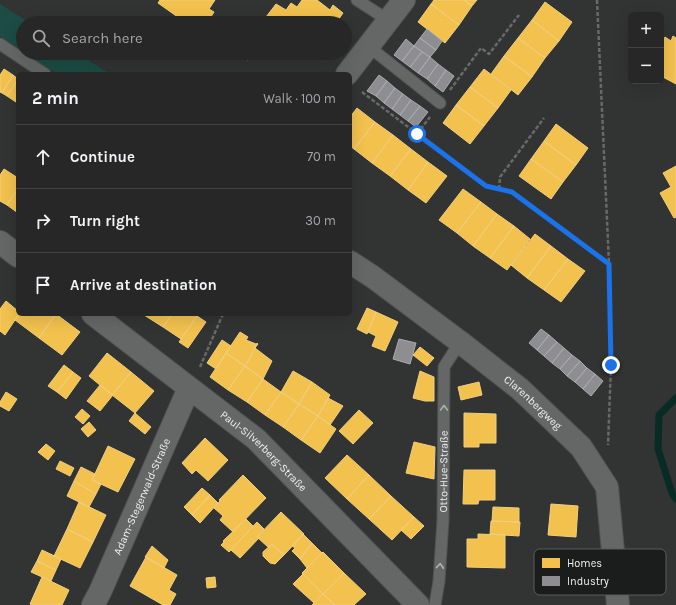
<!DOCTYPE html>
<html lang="en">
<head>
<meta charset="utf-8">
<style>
	:root { --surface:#262726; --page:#323332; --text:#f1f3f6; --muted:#a4a5a7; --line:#424443 }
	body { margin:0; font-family:Karla,sans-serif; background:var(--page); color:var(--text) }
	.controls { position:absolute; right:12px; top:12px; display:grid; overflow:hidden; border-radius:6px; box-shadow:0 4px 16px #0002 }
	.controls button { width:36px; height:36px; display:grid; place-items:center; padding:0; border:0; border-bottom:1px solid var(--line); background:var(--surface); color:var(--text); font:20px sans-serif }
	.stop { position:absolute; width:12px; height:12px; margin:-9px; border:3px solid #1a73e8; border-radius:50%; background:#fff }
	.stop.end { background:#1a73e8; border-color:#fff; box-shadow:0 1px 4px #0008 }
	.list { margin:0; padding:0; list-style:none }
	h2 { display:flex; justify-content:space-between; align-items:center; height:52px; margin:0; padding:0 16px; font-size:17px }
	h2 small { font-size:13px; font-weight:400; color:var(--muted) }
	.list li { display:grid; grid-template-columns:26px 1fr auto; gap:12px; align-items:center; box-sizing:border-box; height:64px; padding:0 16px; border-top:1px solid var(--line) }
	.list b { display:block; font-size:15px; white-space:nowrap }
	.list em { font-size:13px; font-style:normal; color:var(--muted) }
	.icon { flex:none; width:22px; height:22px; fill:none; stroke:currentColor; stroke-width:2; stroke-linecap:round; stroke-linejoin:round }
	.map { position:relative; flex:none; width:676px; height:605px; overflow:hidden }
	.search { position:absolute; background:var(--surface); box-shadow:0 4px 16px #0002; left:16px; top:16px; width:336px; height:44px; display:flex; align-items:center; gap:10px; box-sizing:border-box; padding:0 14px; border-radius:22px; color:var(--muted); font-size:15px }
	.panel { position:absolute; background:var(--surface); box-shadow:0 4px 16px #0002; left:16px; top:72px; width:336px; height:244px; border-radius:6px }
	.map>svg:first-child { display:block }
	.green { fill:#1c4c45 }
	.homes { fill:#f2c14e; stroke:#f1cf7f }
	.industry { fill:#8d8d92; stroke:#aaabae }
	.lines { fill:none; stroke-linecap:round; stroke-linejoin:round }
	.stream { stroke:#082b26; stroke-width:7 }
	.service-casing { stroke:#515352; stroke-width:13 }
	.minor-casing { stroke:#515352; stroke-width:24 }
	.path { stroke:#686a69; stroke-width:2.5; stroke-dasharray:4 2; stroke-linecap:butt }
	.service { stroke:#656666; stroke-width:11 }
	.minor { stroke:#656666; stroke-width:22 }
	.oneway { stroke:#b0b2b2 }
	.route { stroke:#1a73e8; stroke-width:5 }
	.labels { text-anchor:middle; stroke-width:4; stroke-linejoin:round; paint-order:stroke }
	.street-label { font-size:11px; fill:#eef1f0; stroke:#1b1c1c }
	.key { fill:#1b1c1c; stroke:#5a5c5c; stroke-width:1 }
	.key-label { font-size:11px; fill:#eef1f0 }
</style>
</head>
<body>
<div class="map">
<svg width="676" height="605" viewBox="0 0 676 605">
	<rect width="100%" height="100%" fill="#323433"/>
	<!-- green -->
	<path class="green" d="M0 4 30 23H23V51L0 36Z
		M25 53H77L110 74H57Z"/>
	<!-- homes -->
	<path class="homes" d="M160 0H215L209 9 214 12 209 20 213 23H180L182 20 158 3Z
		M302 0H317L330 10 333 5 343 13 336 23H267L266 17 276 4 286 10 291 3 297 7Z
		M434 0H464L472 6 459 25 431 4Z
		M464 0H477L472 6Z
		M545 2 572 22 559 41 532 20Z
		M431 4 459 25 445 43 418 22Z
		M532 20 559 41 545 58 518 38Z
		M673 36 676 38V84L661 76V44L665 37 671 41Z
		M518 38 545 58 532 77 504 56Z
		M235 53H254L248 60 239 54 238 55Z
		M504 56 532 77 518 95 491 74Z
		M4 69 13 75 2 93 0 92V75Z
		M484 69 511 90 498 108 470 87Z
		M13 75 18 79 7 96 2 93Z
		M18 79V98L16 102 7 96Z
		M470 87 498 108 484 126 456 105Z
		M456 105 484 126 470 144 443 123Z
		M357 108 375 122 354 149 350 146V117Z
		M375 122 393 135 372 163 354 149Z
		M556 124 588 148 576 165 544 141Z
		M393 135 411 149 390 176 372 163Z
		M544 141 576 165 563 182 531 159Z
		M411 149 428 162 408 190 390 176Z
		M531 159 563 182 551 199 519 176Z
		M428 162 447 176 426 203 408 190Z
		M676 166V217L674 218 660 193 671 187 663 173Z
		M4 169 18 178V188L7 205 0 201V175Z
		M18 188V213L7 205Z
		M463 189 481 202 457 233 439 220Z
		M481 202 497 214 473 246 457 233Z
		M497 214 514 226 490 258 473 246Z
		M514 226 530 239 507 270 490 258Z
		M535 234 551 246 527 278 511 265Z
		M551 246 568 259 544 290 527 278Z
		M568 259 585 271 561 302 544 290Z
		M6 301 18 311V314H19L5 335 0 331V309Z
		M367 308 376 312 367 334 357 329Z
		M376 312 398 322 385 351 372 346 376 336 368 332Z
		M19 314H56L39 338 15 320Z
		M56 314 80 332 62 355 39 338Z
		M145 314H172L163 327 144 315Z
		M172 314H194L197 316 181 339 163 327Z
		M197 316 206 322 188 348 179 342Z
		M240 332 248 337 246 340 256 344 250 358 245 366 226 353Z
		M222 340 231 346 216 369 207 363Z
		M257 343 258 344 255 348 272 361 263 379 245 366 250 358Z
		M420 347 434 358 427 366 413 355Z
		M107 353 131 372 112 395 89 376Z
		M226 353 245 366 228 390 210 377Z
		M64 365 73 372 57 392 48 386Z
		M245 366 263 379 247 402 228 390Z
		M293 371 312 382 299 404 281 392Z
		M420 371 434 377V401H425L413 398Z
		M73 372 81 378 66 399 57 392Z
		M131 372 154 391 135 413 112 395Z
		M263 379 281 392 265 415 247 402Z
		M312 382 330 395 318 416 299 404Z
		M479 382 482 395 461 400 458 387Z
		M100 385 113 395 100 411 87 401Z
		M6 392 17 399 9 411 0 406V402Z
		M281 392 299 404 283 427 265 415Z
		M328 398 343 406 330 425 318 416Z
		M299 404 318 416 301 440 283 427Z
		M82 409 90 416 83 424 75 417Z
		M359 410 373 423 353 444 339 431Z
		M135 413 151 427 145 434 129 421Z
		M464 413 496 414V443H479V447H464Z
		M318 416 336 429 320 453 301 440Z
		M89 422 96 430 88 437 81 429Z
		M205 438 228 460 208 481 196 470 192 474 182 463Z
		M414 442 435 447 434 479 406 473Z
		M46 444 55 451 48 460 38 452Z
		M108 446 135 459 118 492 92 480Z
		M347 455 369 475 347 499 325 478Z
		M60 461 74 468 70 476 56 469Z
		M81 467 95 474 92 480 101 484 96 494 74 481Z
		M464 470H495V500H479L478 504H463Z
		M243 475 266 498 233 532 220 520 223 516 214 508 220 501 219 500Z
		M369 475 391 496 369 519 347 499Z
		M74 481 96 494 89 507 67 496Z
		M202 488 210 495 192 515 184 507Z
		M210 495 218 503 200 523 192 515Z
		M391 496 414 517 392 540 369 519Z
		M79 502 106 515 93 542 67 529Z
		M551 504 578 506 576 537 548 535Z
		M493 507 519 508V522L492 521Z
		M281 512 304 534 284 555 272 544 269 548 257 537Z
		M414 517 424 526 411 539 401 530Z
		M246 519 253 526 229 552 221 545 224 542 223 541Z
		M491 521 520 522 519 536 490 534Z
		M257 522 264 529 257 537 259 538 240 558 231 550Z
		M67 529 93 542 80 568 54 556Z
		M303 534 312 543 300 559 292 551 295 548 292 546Z
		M478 534 505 535V568L467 567V539H478Z
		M312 543 322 553 307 568 300 559Z
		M272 544 284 555 275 564 270 563 263 556V552Z
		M152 546 168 560 164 568 145 557Z
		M42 550 61 559 56 570 37 561Z
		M323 552 344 573 323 594 302 573Z
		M146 557 177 575 169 590 176 594 170 605H163L130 586Z
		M37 561 56 570 51 581 31 572Z
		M344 573 366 594 354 605H335L323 594Z
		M303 574 323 594 314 603 293 584Z
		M42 577 69 590 62 605H32L30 604Z
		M215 577 216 587 207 588 206 578Z
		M323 594 335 605H312Z"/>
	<!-- industry -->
	<path class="industry" d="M427 29 442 41 436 50 420 38Z
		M420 38 436 50 430 57 414 46Z
		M406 39 414 46 402 61 394 55Z
		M414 46 422 52 410 67 402 61Z
		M422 52 430 57 418 73 410 67Z
		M430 57 438 64 427 79 418 73Z
		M438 64 446 70 435 86 427 79Z
		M446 70 454 76 443 92 435 86Z
		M379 75 387 81 376 96 367 91Z
		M387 81 395 88 384 103 376 96Z
		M395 88 403 94 392 109 384 103Z
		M403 94 411 100 400 115 392 109Z
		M411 100 420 106 408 121 400 115Z
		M420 106 428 112 416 127 408 121Z
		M541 329 549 335 537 350 529 343Z
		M549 335 557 342 544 356 537 350Z
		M399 339 416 343 410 364 393 359Z
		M557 342 564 348 552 363 544 356Z
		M564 348 572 355 560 369 552 363Z
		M572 355 580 361 567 376 560 369Z
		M580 361 587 368 575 382 567 376Z
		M587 368 595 374 583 389 575 382Z
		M595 374 603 381 591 396 583 389Z"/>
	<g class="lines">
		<!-- stream -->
		<path class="stream" d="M676 398 659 415 658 449 672 493 676 499"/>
		<!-- service casing -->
		<g class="service-casing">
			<g id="service">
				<path d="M357 0 388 20"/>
				<path d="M0 44 45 74"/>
				<path d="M368 46 440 103"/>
				<path id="s1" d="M435 605 439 581 443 520 444 367 460 342"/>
			</g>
		</g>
		<!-- minor casing -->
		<g class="minor-casing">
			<g id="minor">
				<path d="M347 74 404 0"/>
				<path d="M0 242 18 256"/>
				<path id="s2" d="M350 262 373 277 460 342 520 389 581 447 607 487 618 605"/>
				<path id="s3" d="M93 314 256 439 418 605"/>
				<path id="s4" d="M93 605 100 592 189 388"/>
			</g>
		</g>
		<!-- path -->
		<path class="path" d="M597 0 609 264 611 365 608 445
			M450 90 481 48 489 54 519 15
			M362 92 486 186 512 192 609 263
			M417 134 430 117
			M499 189 500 177 544 118
			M200 367 223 314"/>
		<!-- service -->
		<use href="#service" class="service"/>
		<!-- minor -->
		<use href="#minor" class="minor"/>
	</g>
	<!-- one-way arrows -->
	<defs><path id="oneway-chevron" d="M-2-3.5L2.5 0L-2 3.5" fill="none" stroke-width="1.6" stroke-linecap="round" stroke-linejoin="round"/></defs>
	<g class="oneway">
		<use href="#oneway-chevron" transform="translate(444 408) rotate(-90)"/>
		<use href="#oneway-chevron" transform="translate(440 566) rotate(-86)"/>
	</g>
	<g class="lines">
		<!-- route -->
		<path class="route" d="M417 134 486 186 512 192 609 264 611 365"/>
	</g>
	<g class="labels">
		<!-- street labels -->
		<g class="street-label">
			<text dy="4" stroke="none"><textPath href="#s2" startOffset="231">Clarenbergweg</textPath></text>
			<text dy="4" stroke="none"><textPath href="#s3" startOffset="219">Paul-Silverberg-Straße</textPath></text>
			<text dy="4" stroke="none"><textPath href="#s1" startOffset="134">Otto-Hue-Straße</textPath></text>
			<text dy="4" stroke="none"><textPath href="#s4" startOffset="119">Adam-Stegerwald-Straße</textPath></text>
		</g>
	</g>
	<!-- legend -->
	<rect x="534" y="549" width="132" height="46" rx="6" class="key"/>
	<rect x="542" y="558" width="18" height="10" fill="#f2c14e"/>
	<rect x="542" y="576" width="18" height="10" fill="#8d8d92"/>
	<g class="key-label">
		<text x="567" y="567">Homes</text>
		<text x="567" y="585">Industry</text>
	</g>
</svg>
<div class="controls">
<button>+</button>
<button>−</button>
</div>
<div class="stop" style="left:417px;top:134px"></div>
<div class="stop end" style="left:611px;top:365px"></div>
<div class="search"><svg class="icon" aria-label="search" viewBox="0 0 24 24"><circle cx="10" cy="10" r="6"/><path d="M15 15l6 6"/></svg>Search here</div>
<section class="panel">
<h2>2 min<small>Walk · 100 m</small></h2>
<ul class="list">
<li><svg class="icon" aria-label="ahead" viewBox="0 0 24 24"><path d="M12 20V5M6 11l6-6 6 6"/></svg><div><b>Continue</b></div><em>70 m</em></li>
<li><svg class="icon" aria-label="right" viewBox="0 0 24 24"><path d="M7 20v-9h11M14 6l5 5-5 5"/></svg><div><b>Turn right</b></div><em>30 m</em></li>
<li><svg class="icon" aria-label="arrive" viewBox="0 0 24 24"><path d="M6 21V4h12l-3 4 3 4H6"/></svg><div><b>Arrive at destination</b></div></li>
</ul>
</section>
</div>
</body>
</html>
